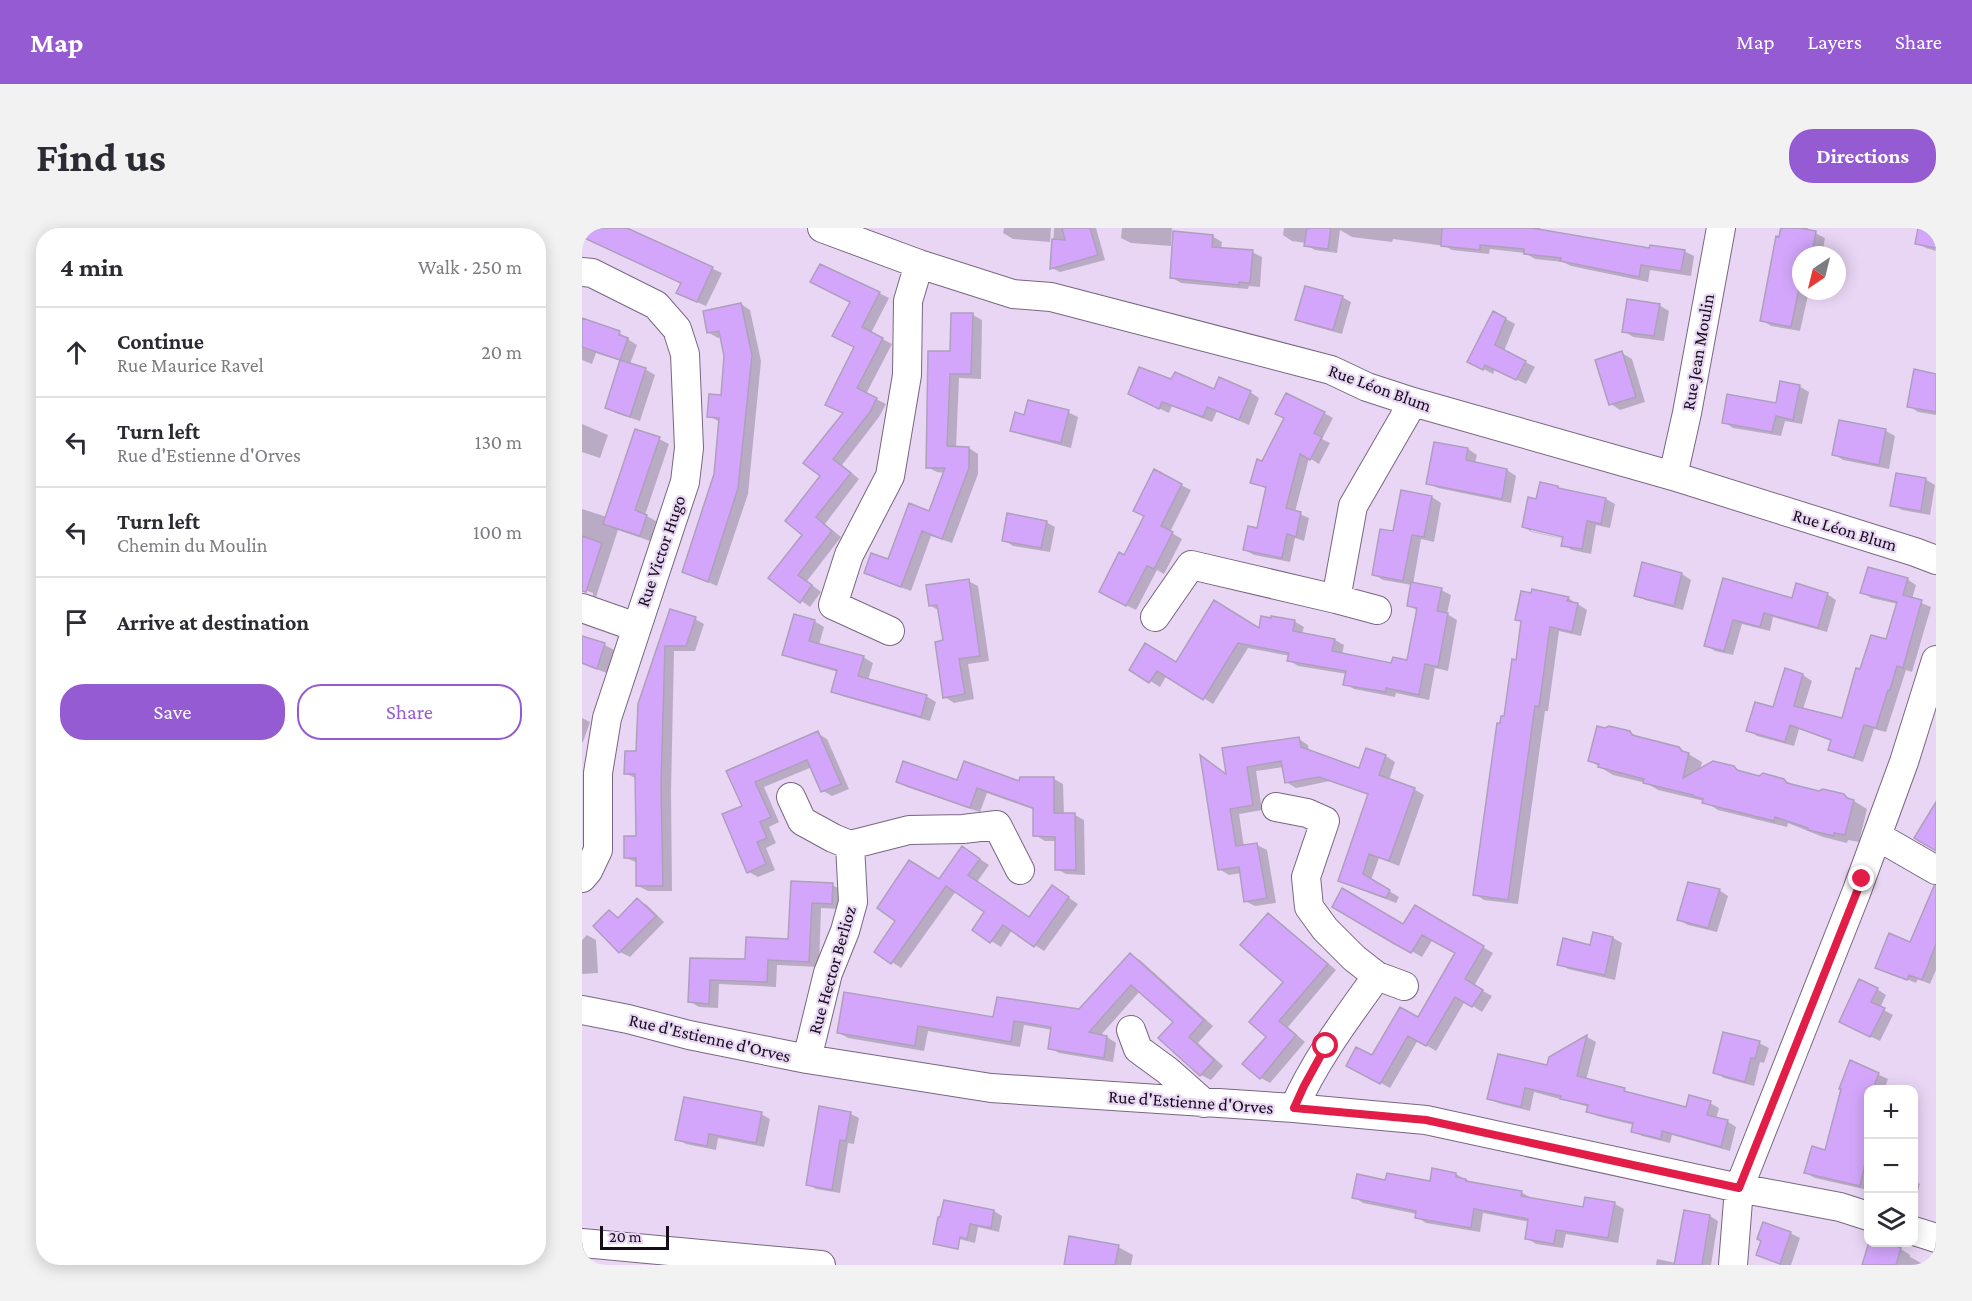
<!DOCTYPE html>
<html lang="en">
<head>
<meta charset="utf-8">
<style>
	:root { --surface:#fff; --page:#f2f2f3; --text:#2b2b33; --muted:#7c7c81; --line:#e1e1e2; --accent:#955bd2 }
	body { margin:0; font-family:"Crimson Pro",serif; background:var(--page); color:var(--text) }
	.controls { position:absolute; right:18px; bottom:18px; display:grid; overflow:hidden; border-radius:12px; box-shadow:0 3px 15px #0003 }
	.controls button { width:54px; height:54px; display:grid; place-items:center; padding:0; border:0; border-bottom:2px solid var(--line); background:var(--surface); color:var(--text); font:30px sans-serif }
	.compass { position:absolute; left:1210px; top:18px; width:54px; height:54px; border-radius:50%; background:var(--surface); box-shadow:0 3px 15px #0003; rotate:215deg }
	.scale { position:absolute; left:18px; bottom:15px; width:69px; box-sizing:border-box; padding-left:6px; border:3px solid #150e19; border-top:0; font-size:16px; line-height:21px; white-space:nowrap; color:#150e19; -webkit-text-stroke:4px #e9d6f5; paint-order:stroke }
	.stop { position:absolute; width:18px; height:18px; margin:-14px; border:4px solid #e11d48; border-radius:50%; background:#fff }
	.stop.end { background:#e11d48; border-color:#fff; box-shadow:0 2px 6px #0008 }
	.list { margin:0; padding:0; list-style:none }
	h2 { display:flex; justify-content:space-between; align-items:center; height:78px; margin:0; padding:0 24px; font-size:26px }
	h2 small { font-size:20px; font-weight:400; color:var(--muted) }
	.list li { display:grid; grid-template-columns:39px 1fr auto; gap:18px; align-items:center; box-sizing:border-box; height:90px; padding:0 24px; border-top:2px solid var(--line) }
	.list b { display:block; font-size:22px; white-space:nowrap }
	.list p { margin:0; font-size:20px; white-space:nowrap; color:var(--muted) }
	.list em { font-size:20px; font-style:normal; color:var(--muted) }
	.actions { display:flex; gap:12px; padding:18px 24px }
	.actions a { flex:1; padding:14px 0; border:2px solid var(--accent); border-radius:24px; text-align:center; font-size:21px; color:var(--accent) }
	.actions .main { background:var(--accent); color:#fff }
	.icon { flex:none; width:33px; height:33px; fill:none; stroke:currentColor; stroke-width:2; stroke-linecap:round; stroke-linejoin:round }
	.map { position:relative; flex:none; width:1354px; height:1037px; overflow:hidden; border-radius:24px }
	header { display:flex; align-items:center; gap:36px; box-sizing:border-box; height:84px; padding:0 30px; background:var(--accent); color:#fff }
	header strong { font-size:28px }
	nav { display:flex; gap:33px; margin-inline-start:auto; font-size:21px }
	.intro { display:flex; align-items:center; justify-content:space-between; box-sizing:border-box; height:144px; padding:0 36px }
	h1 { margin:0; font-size:42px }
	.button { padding:15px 27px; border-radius:24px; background:var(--accent); color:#fff; font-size:21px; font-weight:700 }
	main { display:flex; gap:36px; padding:0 36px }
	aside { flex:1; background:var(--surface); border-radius:24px; box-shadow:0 3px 15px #0003 }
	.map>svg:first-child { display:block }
	.shadow { fill:#0003; fill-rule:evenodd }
	.building { fill:#d3a6fb; stroke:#ae9fbd; stroke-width:1.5 }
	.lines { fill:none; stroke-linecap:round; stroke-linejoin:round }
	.minor-casing { stroke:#786781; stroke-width:30 }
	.minor { stroke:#fff; stroke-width:28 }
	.route { stroke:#e11d48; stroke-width:8 }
	.labels { text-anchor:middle; stroke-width:4.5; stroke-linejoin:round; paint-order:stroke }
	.street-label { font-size:18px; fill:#150e19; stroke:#e9d6f5 }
</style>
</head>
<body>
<header>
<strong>Map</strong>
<nav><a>Map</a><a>Layers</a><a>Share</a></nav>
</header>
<div class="intro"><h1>Find us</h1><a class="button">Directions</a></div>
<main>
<aside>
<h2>4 min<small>Walk · 250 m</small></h2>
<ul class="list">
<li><svg class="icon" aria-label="ahead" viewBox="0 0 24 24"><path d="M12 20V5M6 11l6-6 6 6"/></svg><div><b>Continue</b><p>Rue Maurice Ravel</p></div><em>20 m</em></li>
<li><svg class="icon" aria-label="left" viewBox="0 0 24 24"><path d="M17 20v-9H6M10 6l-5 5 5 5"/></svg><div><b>Turn left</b><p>Rue d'Estienne d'Orves</p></div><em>130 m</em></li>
<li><svg class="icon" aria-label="left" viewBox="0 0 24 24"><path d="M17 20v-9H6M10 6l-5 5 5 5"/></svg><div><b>Turn left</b><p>Chemin du Moulin</p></div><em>100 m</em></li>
<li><svg class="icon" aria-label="arrive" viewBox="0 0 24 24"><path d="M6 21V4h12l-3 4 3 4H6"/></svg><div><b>Arrive at destination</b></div></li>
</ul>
<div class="actions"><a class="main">Save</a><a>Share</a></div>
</aside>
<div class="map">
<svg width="1354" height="1037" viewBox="0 0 1354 1037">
	<rect width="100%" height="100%" fill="#e9d6f5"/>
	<!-- shadow -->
	<path class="shadow" d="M3 0H41L140 45 124 78 106 70 100 55 0 8Z
		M422 0H469L468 14 431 11 421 5Z
		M472 0H514L523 32 478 44 470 40Z
		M540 0H590L589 18 549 15 539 10Z
		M702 0H957L964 4 1069 21 1102 23 1112 28 1109 48 1068 42 1066 54 989 38 981 34 953 31 943 25 908 21 907 26 870 22 863 18 811 11 810 14 770 9 758 2 755 25 733 22 724 17V15L710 13 701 7Z
		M1198 0H1226L1225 3 1233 5 1243 10 1240 27H1219V63H1227L1218 103 1189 98 1180 92Z
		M1338 0H1354V23L1344 20 1334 15Z
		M630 8 640 14 639 21 670 24 680 29 678 59 667 58 666 61 599 55 589 49Z
		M297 65 307 70 289 105 310 116 284 166 304 176 297 189 260 237 277 251 243 296 259 309 225 353 239 364 228 379 188 350 222 306 240 248 262 186 245 177 274 119 262 113Z
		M760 69 769 74 760 106 724 96 715 91Z
		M159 76 168 82 179 133 166 266 135 358 101 343 133 247 138 194 127 188 140 168 144 128 140 109 136 110 127 105Z
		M1077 77 1087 83 1082 113 1051 109 1042 103Z
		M391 87 400 92 399 151 377 150 374 220H387L396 226V246L370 315 349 308 329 363 293 350 284 344 307 333 348 285 363 245 355 244 345 239 369 125Z
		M924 91 933 96 922 123 953 139 944 156 913 141 911 146 896 138Z
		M0 92 37 105 47 110V112L55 117 48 136 63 141 73 147 58 193 34 185 24 180 39 133 14 125 10 136 0 132Z
		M1040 125 1050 131 1063 174 1038 182 1029 176Z
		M1333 143 1354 148V187L1336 184 1327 178Z
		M590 153 633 162 668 164 677 170 667 197 635 183 630 194 590 178 587 185 557 171Z
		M1217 158 1227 164 1220 196 1203 193 1199 208 1151 200 1142 194 1195 176Z
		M486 184 496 189 489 220 440 207 430 202 444 189Z
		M742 185 751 190 740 211 748 215 737 236 727 230 713 284 727 290 722 313 713 310 708 334 672 327 663 322 676 302 685 261 670 254 681 235Z
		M1258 194 1304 203 1313 208 1307 241 1261 232 1252 226Z
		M0 196 26 207 18 230 0 224Z
		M77 211 87 216 63 287 74 293 68 313 36 302 14 369 11 368V365L0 361V281L25 289Z
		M886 221 895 227 893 235 925 242 934 248 929 275 856 260 846 255Z
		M1343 251 1353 257 1348 287 1320 282 1310 277Z
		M599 257 609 262 588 304 600 311 582 346 575 342 554 382 528 369 543 329Z
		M976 259 982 263 1024 271 1033 276 1028 300 1014 297 1009 326 990 322 981 317 982 311 950 304 941 299 955 273ZM949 300 989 309 988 312 949 303Z
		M850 269 859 275 852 314 839 311 831 356 859 362 869 367 865 386 875 392 866 443 853 440 847 472 814 465 813 469 772 461 763 456 765 446 716 438 707 432 708 428 666 420 631 476 585 447 578 459 549 441 595 435 678 402 712 393 722 399 720 406 753 412 762 417 760 427 811 437 826 434 836 383 826 377 830 357 801 352 791 346 812 305Z
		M464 294 473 299 468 324 431 318 422 312Z
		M1061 336 1100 346 1109 352 1101 382 1063 372 1054 367Z
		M1325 351 1334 357 1330 371 1349 379 1330 444 1324 442 1304 504 1292 501 1281 534 1257 526 1248 521 1250 513 1217 501 1212 518 1175 508 1166 502 1192 481 1221 447 1230 453 1221 481 1261 492 1279 443 1305 413 1316 376 1289 370 1280 364Z
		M1142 352 1211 372 1245 366 1254 372 1245 404 1191 389 1188 403 1160 396 1151 427 1133 423 1124 417Z
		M386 353 396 358 407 433 386 436 392 471 372 475 363 469 362 414 358 383 349 378Z
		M986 370 1005 382 999 408 977 403 966 483H963L936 676 902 672 893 666 923 490 935 433 941 395 934 391Z
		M89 383 113 391 122 396 113 423H92L89 563 90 663H66L56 658V635L44 630 55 609V551L43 545 55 524Z
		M232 393 242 399 237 417 281 429 291 435 286 452 344 468 354 474 348 493 260 468 251 463 256 444 211 431 202 426Z
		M0 409 23 417 32 422 25 445 0 436Z
		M0 490 8 494 1 514H0Z
		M1048 504 1059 511 1096 520 1120 534 1118 542 1152 539 1163 546 1202 552 1213 558 1237 564 1262 567 1285 581 1277 614 1266 612 1265 615 1241 609 1206 595 1205 599 1136 582 1122 573 1076 562 1064 555 1031 547 1008 533Z
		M235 505 245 511 267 561 250 568 241 563 230 539 182 559 197 594 187 599 194 615 184 620 193 642 176 649 167 644 162 579 146 544Z
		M717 511 726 517 727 524 778 542 785 522 804 528 813 534 807 552 832 561 842 567 817 638 797 630 789 652 817 669 814 675 767 657 758 652 787 567 748 553 714 560 704 554 702 539 674 543 680 582 657 586 662 619 675 617 685 622 694 675 673 678 663 673 659 645 647 647 637 641 646 548Z
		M472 551 481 556 482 587H493L502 592 503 647 484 646 475 641 474 613H463L453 607V582L405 565 398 584 325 559 316 554H437Z
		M389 625 407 637 395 654 448 690 480 665 496 676 462 723 430 702 419 719 409 713 405 684 374 663 319 740 310 734 357 652Z
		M211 655 250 657 260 662 259 681 239 680 237 739 195 737 194 759 137 756 136 780 117 779 107 773 109 731 165 733 208 712Z
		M1137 662 1146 668 1135 704 1106 697 1097 692Z
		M1352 663 1354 664V742L1348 756 1336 751 1334 755 1295 739 1329 716Z
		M55 672 65 677 82 694 48 729 38 724 27 684 38 690Z
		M752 679 822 698 833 679 911 725 892 758 910 768 900 784 883 773 854 823 836 812 808 860 766 837 791 829 837 791 875 725 851 711 840 729Z
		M686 687 695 692 754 742 706 799 723 814 688 855 679 850 686 808 703 754Z
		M5 707 14 712 16 745 0 746V712Z
		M1031 710 1040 715 1033 752 986 741 977 736 1009 718Z
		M548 727 558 732 631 798 616 815 641 838 629 852 619 847 593 794 558 763 518 808 525 809 534 815 531 834 477 825 468 820 470 802 442 797 438 819 346 803 342 823 266 810 257 805 498 782Z
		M1295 761 1304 767 1298 780 1311 787 1298 813 1268 799Z
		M1005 809 1014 814 1004 852 1042 862 1051 867 1105 881 1128 875 1137 880 1134 891 1145 893 1154 899 1148 923 1090 907 1088 915 1060 908 1051 903 1052 897 1015 888 1006 883 1007 879 952 864 948 883 916 875 907 870 967 839 969 830Z
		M1177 815 1187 820 1182 835 1178 834 1172 858 1142 850 1133 844Z
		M1269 834 1306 851 1302 862H1286V962L1233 950 1224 945 1244 923Z
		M239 879 269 886 277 890 272 916 266 915 258 965 234 961 226 956Z
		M179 886 188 891 182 919 136 910 134 922 104 916 95 911Z
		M874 946 889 955 939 964 949 970 1002 981 1033 976 1042 981 1036 1015 984 1006 981 1020 954 1016 945 1010 948 994 901 985 898 1004 844 995 835 989V986L781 975 772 969 804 954 849 955Z
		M1332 952 1338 956 1334 971 1332 970Z
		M412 983 420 988 417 1004 396 999 393 1015 365 1008Z
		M1103 984 1128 988 1136 993 1129 1037H1074L1075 1031 1094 1035Z
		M1208 1005 1218 1010 1209 1037H1199L1176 1027Z
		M1303 1016 1319 1021 1328 1027V1029L1341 1036V1037H1285Z
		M536 1019 551 1027 549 1037H484Z"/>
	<!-- building -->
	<path class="building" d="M0 0H45L131 39 115 74 94 65 99 55 0 9Z
		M480 0H508L516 27 468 41 470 11 483 12Z
		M725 0H749L746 21 722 18Z
		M860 0H950L1067 20 1068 17 1103 22 1099 43 1059 37 1057 49 978 33 979 30 942 26V21L898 17V22L859 18Z
		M1199 0H1217L1234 3 1230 27H1219V52L1209 99 1178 93 1194 8 1197 9Z
		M1336 0H1354V20L1333 16Z
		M591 3 631 7 630 19 671 22 668 55 657 54V57L588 50Z
		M238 36 298 64 280 99 301 110 275 160 295 170 288 184 251 231 269 245 234 289 250 303 216 347 230 357 218 375 186 350 220 307 203 293 238 248 221 235 261 185 243 177 272 119 250 108 268 74 228 54Z
		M723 58 761 68 751 102 713 92Z
		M1045 71 1078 76 1072 108 1040 104Z
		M159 75 170 127 156 260 126 354 100 344 132 246 137 190 125 189 127 166 139 167 142 128 137 103 125 105 121 83Z
		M911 83 924 90 913 117 944 133 934 152 903 137 901 142 885 134Z
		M369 85H391L389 146H368L365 218 387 219V240L360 311 340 303 319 359 282 345 289 325 306 331 327 275 347 283 363 240H344L346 123H368Z
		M0 90 38 103 37 107 46 110 38 132 0 119Z
		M1040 123 1054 169 1027 177 1013 132Z
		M38 132 64 140 48 189 23 180Z
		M557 139 589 151 593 144 632 161 637 149 669 163 657 192 625 179 621 189 580 174 577 181 546 166Z
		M1332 141 1354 146V184L1325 179Z
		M1198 153 1218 157 1211 192 1194 188 1190 204 1140 195 1145 166 1194 175Z
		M704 165 743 184 732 205 740 209 728 232 718 226 704 280 719 284 714 309 705 306 700 330 661 322 666 298 675 300 684 259 668 255 675 231 680 233 702 190 693 186Z
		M446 172 487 182 479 215 428 203 433 184 442 187Z
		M1257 192 1304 201 1297 237 1250 227Z
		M53 201 78 209 53 282 65 287 58 308 21 296Z
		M852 214 886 220 884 232 925 241 920 271 844 256Z
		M572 241 600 256 579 298 591 304 572 341 565 338 544 378 517 364 537 324 542 327 562 288 551 283Z
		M1314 245 1344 250 1339 283 1308 278Z
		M958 254 976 258V260L1024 270 1019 296 1005 293 1000 321 979 318 981 309 940 299 946 269 954 271Z
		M819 262 850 268 842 309 830 307 821 353 790 347 798 301 811 303Z
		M425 285 465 293 459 320 420 313Z
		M0 308 20 315 4 364 0 363Z
		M1060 334 1100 345 1092 378 1052 368Z
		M1286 339 1326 350 1321 367 1340 372 1321 440 1315 438 1308 462H1306L1294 500 1282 497 1272 530 1246 522 1249 512 1208 497 1203 514 1164 503 1173 474 1191 479 1203 440 1221 446 1212 478 1260 490 1274 440 1278 441 1289 407 1304 411 1315 374 1278 365Z
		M1141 350 1210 370 1214 355 1246 365 1236 400 1182 385 1178 399 1151 392 1142 423 1122 418Z
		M387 351 398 428 377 431 383 466 361 470 353 414 361 412 355 377 347 378 344 357Z
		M829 354 860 360 855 383 866 385 856 439 843 436 837 467 804 460V464L761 457 764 443 705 433 707 425 656 415 621 472 575 443 567 455 547 442 563 415 594 434 632 372 677 400 679 388 689 390V388L713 392 711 403 753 411 750 423 809 435 811 429 825 432 835 380 825 378Z
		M950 361 987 369 985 373 996 375 990 404 968 399 957 479 953 478 926 672 891 667 915 495H918L919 488H922L930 431 934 432 939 393 933 392 939 363 949 365Z
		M88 381 114 389 104 418H83L79 557 81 658H54V630H42V608H54L53 546H42L43 523H54L56 476Z
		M212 386 233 392 227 413 282 428 276 448 345 467 339 489 249 464 255 442 200 427Z
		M0 408 23 415 15 441 0 435Z
		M1015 498 1023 500 1027 498 1048 503 1050 507 1097 519 1100 523 1107 525 1101 550 1131 533 1152 538 1155 542 1177 548 1181 545 1202 551 1205 555 1237 563 1241 561 1262 566 1265 570 1272 572 1263 607 1252 605V608L1226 602V600L1193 589 1192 593 1120 575 1121 571 1111 568V567L1061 555 1062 551 1016 539 1017 536 1006 533Z
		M236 503 259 556 239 564 225 532 173 554 189 589 178 594 185 610 175 614 184 636 165 645 140 586 160 578 144 543Z
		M717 509 719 519 777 540 784 520 804 527 797 547 833 560 807 633 787 626 781 646 808 662 804 670 756 653 786 566 737 549 703 555 699 533 665 539 671 577 648 581 654 618 675 615 685 670 662 674 657 639 636 642 618 527 644 546 640 520Z
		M321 533 375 552 382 533 437 553 438 549H472V585H493L494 642H473V609L451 608V580L395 560 388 580 314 554Z
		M1354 574V623L1332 610Z
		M380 618 398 631 386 647 447 689 470 657 487 669 452 719 421 697 408 715 390 702 402 684 364 658 309 736 292 724 313 693 295 680 327 632 357 651Z
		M209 653 251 655 250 676 230 675 227 734 186 732 185 754 128 752 127 776 106 774 108 730 163 731 164 709 206 711Z
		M1106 654 1138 661 1126 700 1095 692Z
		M1352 658H1354V716L1340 752 1327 747 1325 752 1293 740 1307 705 1328 714Z
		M760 660 821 696 833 677 902 718 883 751 901 762 890 779 873 769 844 818 826 808 798 856 764 838 774 819 790 827 818 779 836 789 873 725 840 707 829 725 811 715 750 679Z
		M55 670 74 688 37 725 11 698 27 682 36 690Z
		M686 685 746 736 697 793 714 807 678 851 660 836 684 809 667 794 701 754 658 717Z
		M1011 704 1031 709 1023 747 975 737 981 710 1008 717Z
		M548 725 622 792 607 809 632 832 618 848 576 810 591 794 549 757 507 804 525 808 522 830 466 821 469 799 432 793 429 814 336 798 333 818 255 805 262 764 411 789 415 769 497 781Z
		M1277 751 1296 760 1289 774 1303 780 1288 809 1257 794Z
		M1141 804 1178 813 1173 831 1169 830 1163 854 1131 845Z
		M1005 807 995 848 1043 860 1042 863 1104 879 1107 867 1129 873 1125 887 1146 892 1139 919 1080 903 1079 911 1049 904 1051 895 1004 884 1006 877 978 871 979 868 943 860 939 879 905 871 916 826 965 837 967 829Z
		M1268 832 1297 845 1291 861H1287V918L1278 958 1222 945 1230 918 1243 922 1259 861H1257Z
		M102 869 180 884 174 915 127 906 125 918 93 912Z
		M237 878 269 884 264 913 258 912 250 962 224 957Z
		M850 940 874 945V949L884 951V953L940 963 939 968 1001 979 1003 969 1033 974 1026 1010 974 1002 972 1016 943 1011 946 991 892 981 889 1000 833 990 834 983 770 970 775 946 803 952 805 945 848 953Z
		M362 972 412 982 409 1000 388 996 385 1011 378 1009 376 1021 351 1016 356 989H358Z
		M1102 982 1128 987 1120 1037H1092Z
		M1181 994 1209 1004 1198 1036 1174 1027 1179 1013 1175 1011Z
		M487 1008 537 1017 533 1037H482Z
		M1287 1014H1304L1319 1020 1314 1037H1280Z"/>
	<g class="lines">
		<!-- minor casing -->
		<g class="minor-casing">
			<path id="minor" d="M240 0 337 36 431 66 469 69 749 142 785 159 831 174 1091 248 1333 324 1354 332
				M0 44 10 45 74 77 95 101 103 126 107 220 103 254 25 490 16 545V622L6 643 0 650
				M1091 248 1105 185 1139 0
				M754 371 771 278 831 174
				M0 380 54 399
				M573 389 609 337 754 371 795 382
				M308 403 251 377 267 327 308 248 325 147 326 73 337 36
				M209 569 220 593 251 610 268 617 327 602 381 601 415 597 438 642
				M694 579 725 585 743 593 724 649 727 679 743 701 772 730 795 748 822 758
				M1295 608 1354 642
				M0 782 46 791 107 807 225 831 409 860 712 880 844 892 1157 960 1258 979 1286 988
				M549 802 556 821 586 843 622 875
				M225 831 246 745 263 703 271 674 268 617
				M712 880C733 832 764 791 795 748
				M1332 1003 1354 1010
				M0 1015 239 1037
				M1151 1037 1157 960 1274 665 1322 534 1354 432"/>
		</g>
		<!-- minor -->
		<use href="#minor" class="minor"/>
	</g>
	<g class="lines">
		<!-- route -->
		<path class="route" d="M744 818 722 858 712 880 844 892 1157 960 1280 651"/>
	</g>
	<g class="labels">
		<!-- street labels -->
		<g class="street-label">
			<text transform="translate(1116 124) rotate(-80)" y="6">Rue Jean Moulin</text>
			<text transform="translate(798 160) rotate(20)" y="6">Rue Léon Blum</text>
			<text transform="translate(1263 302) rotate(17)" y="6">Rue Léon Blum</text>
			<text transform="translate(79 323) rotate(-71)" y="6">Rue Victor Hugo</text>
			<text transform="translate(250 742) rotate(-74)" y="6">Rue Hector Berlioz</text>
			<text transform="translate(128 810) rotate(13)" y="6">Rue d'Estienne d'Orves</text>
			<text transform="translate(609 874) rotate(4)" y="6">Rue d'Estienne d'Orves</text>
		</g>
	</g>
</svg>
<div class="controls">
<button>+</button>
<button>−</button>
<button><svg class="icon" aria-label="layers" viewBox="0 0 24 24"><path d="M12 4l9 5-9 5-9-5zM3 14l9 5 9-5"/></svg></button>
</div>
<svg class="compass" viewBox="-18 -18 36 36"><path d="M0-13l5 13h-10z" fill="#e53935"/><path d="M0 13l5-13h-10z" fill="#7c7c81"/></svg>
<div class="scale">20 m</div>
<div class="stop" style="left:744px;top:818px"></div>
<div class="stop end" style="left:1280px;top:651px"></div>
</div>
</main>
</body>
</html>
